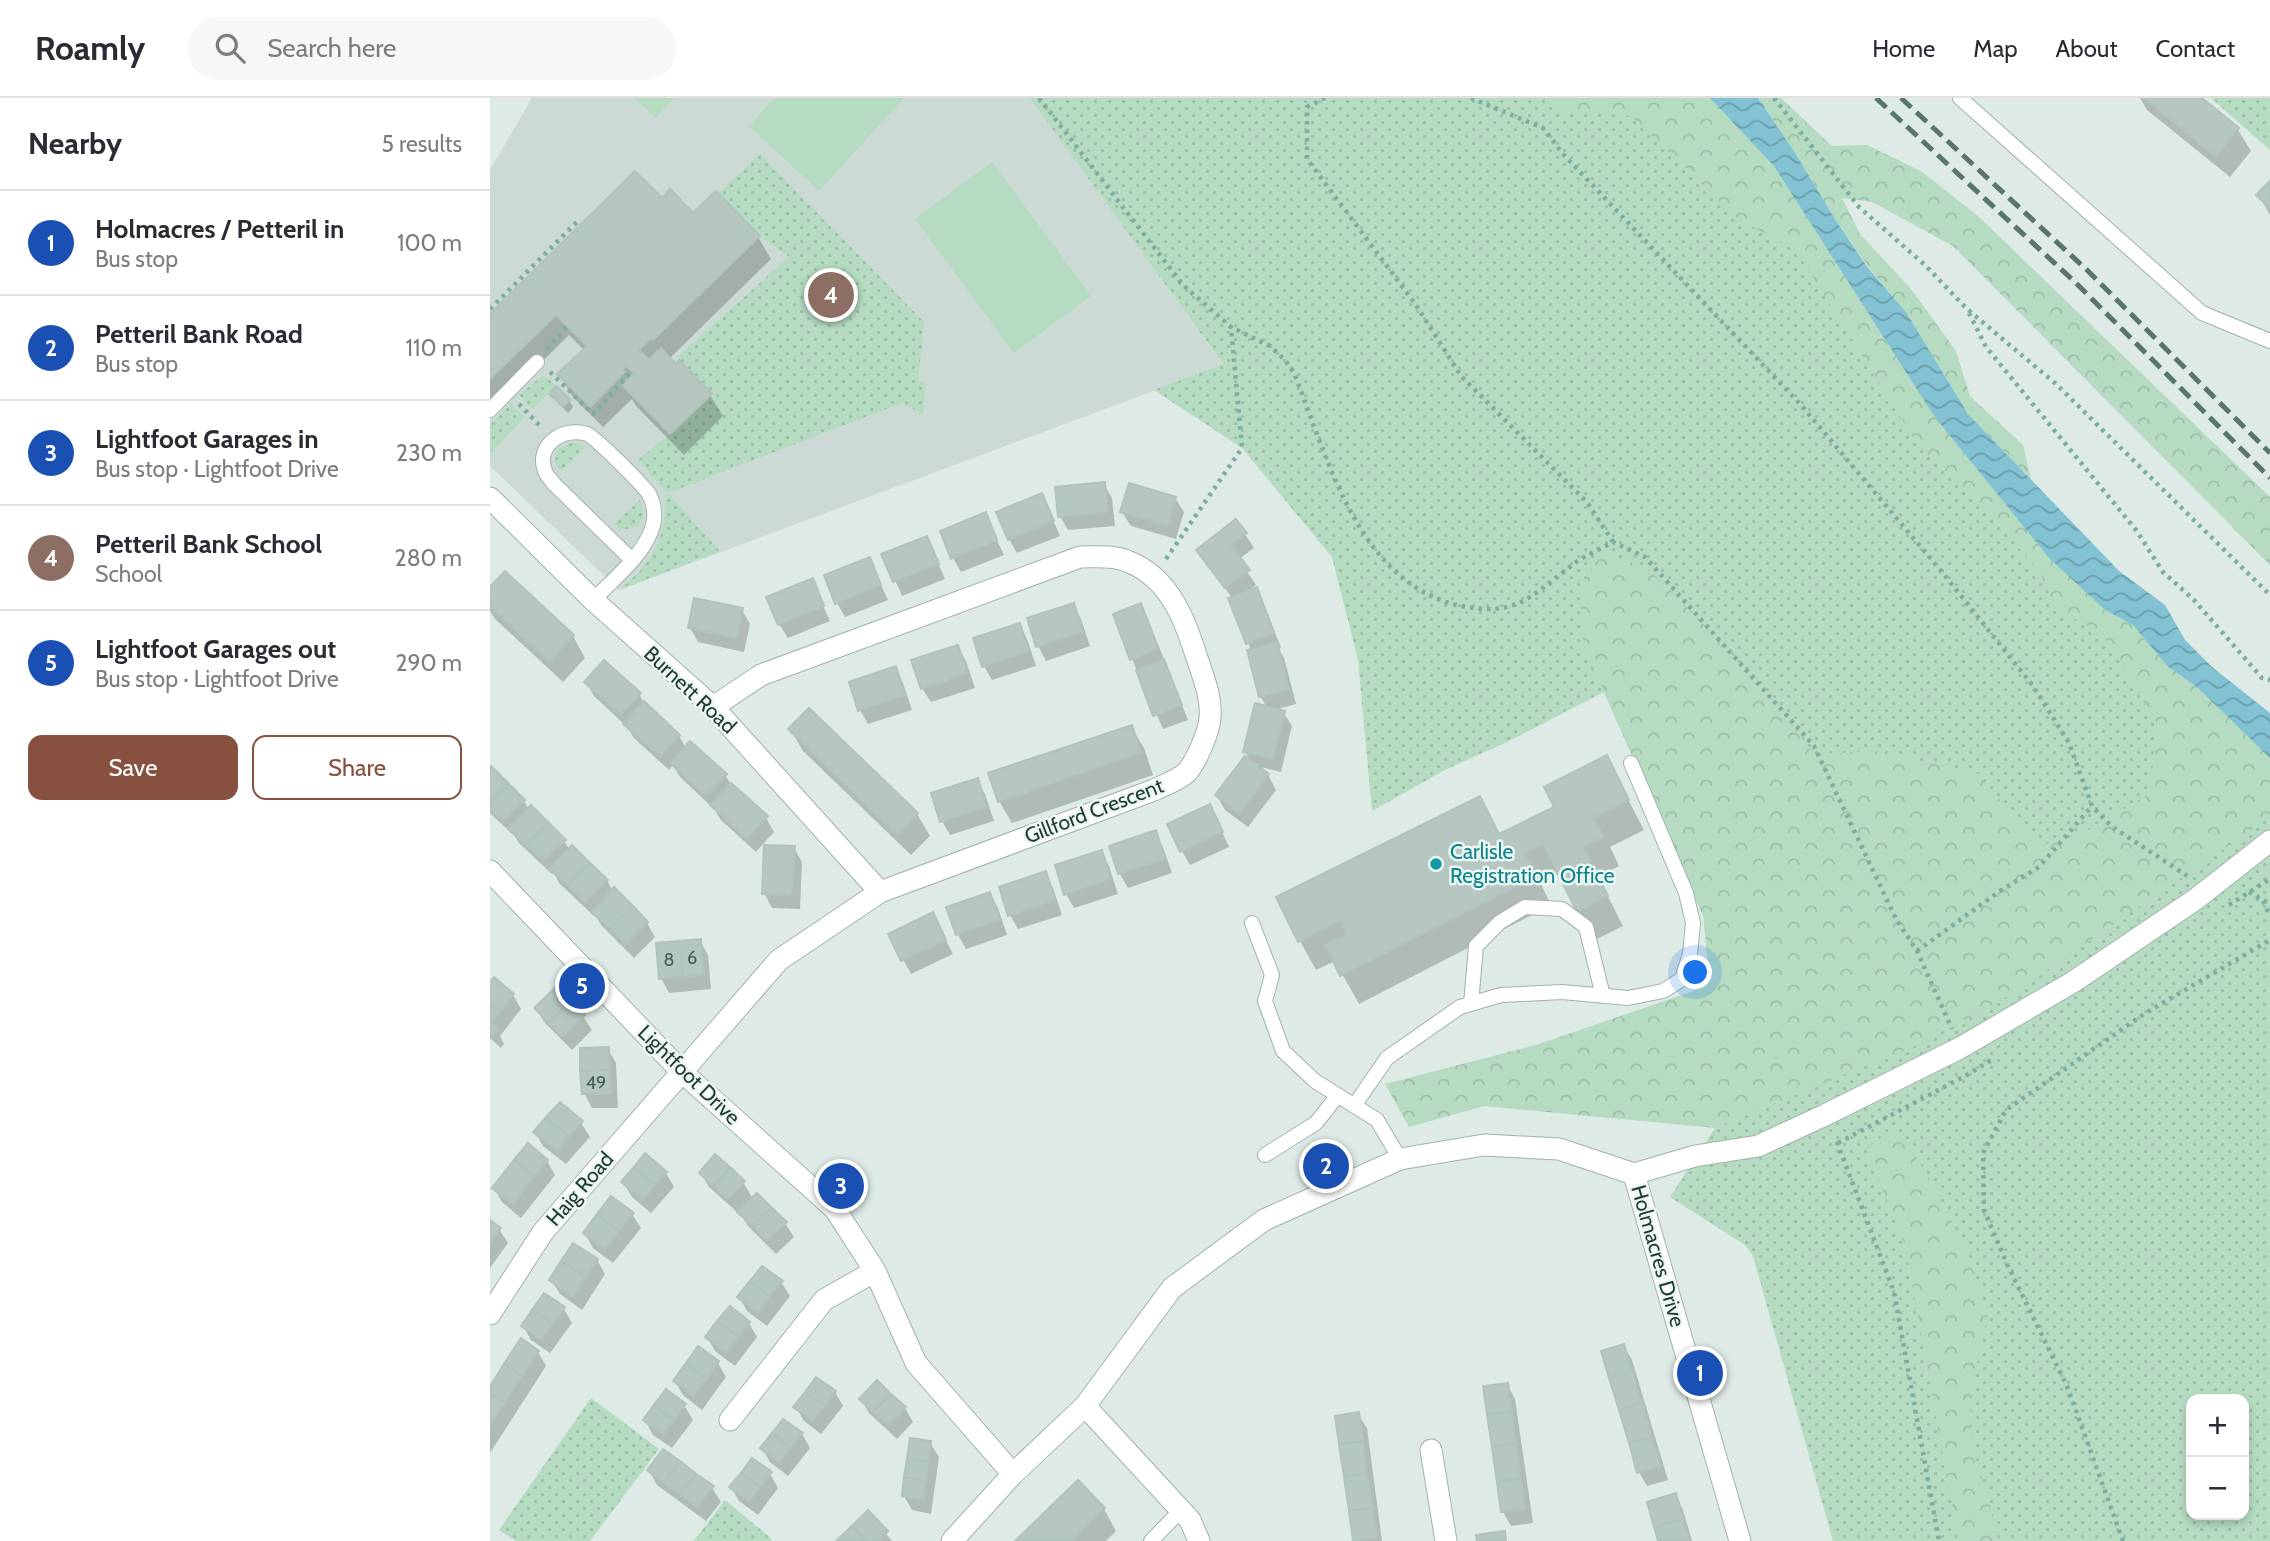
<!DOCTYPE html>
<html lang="en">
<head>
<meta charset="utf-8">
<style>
	:root { --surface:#fff; --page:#f7f7f7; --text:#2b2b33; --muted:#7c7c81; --line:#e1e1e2; --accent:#87503f }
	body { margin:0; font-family:Cabin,sans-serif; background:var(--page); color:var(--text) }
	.controls { position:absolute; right:21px; bottom:21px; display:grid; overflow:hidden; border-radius:14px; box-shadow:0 4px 10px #0003 }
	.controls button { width:63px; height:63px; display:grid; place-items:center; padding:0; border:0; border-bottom:2px solid var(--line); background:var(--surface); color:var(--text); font:35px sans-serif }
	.you { position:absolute; left:1206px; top:875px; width:24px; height:24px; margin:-18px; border:5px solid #fff; border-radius:50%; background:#1a73e8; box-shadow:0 0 0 10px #1a73e833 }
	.badge { display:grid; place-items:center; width:46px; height:46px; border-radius:50%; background:var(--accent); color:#fff; font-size:23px; font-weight:700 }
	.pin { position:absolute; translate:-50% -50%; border:4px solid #fff; box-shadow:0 2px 7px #0006 }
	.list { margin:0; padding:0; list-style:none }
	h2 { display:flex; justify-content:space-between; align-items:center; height:91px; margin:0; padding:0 28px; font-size:30px }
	h2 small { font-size:23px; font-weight:400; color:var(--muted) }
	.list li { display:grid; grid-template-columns:46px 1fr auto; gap:21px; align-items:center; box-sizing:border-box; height:105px; padding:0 28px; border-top:2px solid var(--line) }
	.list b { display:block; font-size:26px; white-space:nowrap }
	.list p { margin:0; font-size:23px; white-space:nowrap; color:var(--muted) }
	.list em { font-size:23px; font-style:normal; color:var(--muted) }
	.actions { display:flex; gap:14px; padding:21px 28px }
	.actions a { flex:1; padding:16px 0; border:2px solid var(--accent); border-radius:14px; text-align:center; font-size:24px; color:var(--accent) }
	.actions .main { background:var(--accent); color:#fff }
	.icon { flex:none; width:38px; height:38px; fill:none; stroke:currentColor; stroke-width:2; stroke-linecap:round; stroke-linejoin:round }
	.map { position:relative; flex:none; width:1780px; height:1443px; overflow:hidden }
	header { display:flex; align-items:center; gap:42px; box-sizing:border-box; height:98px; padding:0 35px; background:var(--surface); border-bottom:2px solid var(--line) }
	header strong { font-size:33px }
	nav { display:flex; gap:38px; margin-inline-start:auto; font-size:24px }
	.search { width:490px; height:63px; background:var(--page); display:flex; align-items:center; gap:18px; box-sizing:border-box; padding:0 24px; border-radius:38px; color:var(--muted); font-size:26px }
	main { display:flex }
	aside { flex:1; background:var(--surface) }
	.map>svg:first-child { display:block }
	.built { fill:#cbdad4 }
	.green { fill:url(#green-dots); fill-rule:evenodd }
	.forest { fill:url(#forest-crowns) }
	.pitch { fill:#b5dcc1 }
	.water { fill:url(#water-waves) }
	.shadow { fill:#0003 }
	.building { fill:#b6c7c1; stroke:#b0c3bc; stroke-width:2 }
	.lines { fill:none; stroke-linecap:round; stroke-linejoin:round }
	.service-casing { stroke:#a0b2ac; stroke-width:16 }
	.minor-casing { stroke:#a0b2ac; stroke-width:23 }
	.path { stroke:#7cafa1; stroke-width:4.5; stroke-dasharray:3.5 5; stroke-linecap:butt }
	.service { stroke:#fff; stroke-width:14 }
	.minor { stroke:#fff; stroke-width:21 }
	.rail { stroke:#58766f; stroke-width:5; stroke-dasharray:14 7; stroke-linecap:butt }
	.culture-dot { fill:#0f9aa8; stroke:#edf7f2; stroke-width:2.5 }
	.labels { text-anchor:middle; stroke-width:5; stroke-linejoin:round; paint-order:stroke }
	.number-label { font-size:18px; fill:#445d56 }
	.street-label { font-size:21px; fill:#1e3a33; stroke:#edf7f2 }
	.culture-label { font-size:21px; fill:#0d838f; stroke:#edf7f2; text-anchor:start }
</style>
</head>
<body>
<header>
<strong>Roamly</strong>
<div class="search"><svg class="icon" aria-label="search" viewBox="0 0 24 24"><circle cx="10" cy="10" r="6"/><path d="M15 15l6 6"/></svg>Search here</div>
<nav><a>Home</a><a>Map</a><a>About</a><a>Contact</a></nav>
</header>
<main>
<aside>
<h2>Nearby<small>5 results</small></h2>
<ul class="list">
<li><span class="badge" style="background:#1a4fb4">1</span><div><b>Holmacres / Petteril in</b><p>Bus stop</p></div><em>100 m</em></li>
<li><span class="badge" style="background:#1a4fb4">2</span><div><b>Petteril Bank Road</b><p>Bus stop</p></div><em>110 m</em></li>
<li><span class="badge" style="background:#1a4fb4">3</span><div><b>Lightfoot Garages in</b><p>Bus stop · Lightfoot Drive</p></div><em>230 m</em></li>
<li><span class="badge" style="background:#8d6e63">4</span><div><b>Petteril Bank School</b><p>School</p></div><em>280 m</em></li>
<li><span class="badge" style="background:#1a4fb4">5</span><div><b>Lightfoot Garages out</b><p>Bus stop · Lightfoot Drive</p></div><em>290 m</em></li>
</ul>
<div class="actions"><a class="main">Save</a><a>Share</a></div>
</aside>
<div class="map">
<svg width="1780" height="1443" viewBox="0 0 1780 1443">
	<defs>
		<pattern id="green-dots" width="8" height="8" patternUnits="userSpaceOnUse" patternTransform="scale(1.75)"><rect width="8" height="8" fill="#b5dcc1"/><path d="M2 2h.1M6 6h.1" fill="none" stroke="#9bbea6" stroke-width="1.8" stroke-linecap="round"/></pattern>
		<pattern id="forest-crowns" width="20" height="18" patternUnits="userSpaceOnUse" patternTransform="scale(1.75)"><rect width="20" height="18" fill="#b5dcc1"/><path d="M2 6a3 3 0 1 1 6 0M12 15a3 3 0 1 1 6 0" fill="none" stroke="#9bbea6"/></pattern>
		<pattern id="water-waves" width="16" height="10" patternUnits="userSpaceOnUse" patternTransform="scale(1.75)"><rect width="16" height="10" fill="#82c2d2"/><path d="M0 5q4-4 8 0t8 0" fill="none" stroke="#6a9fab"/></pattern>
	</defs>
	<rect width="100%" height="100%" fill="#ddeae5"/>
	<!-- built -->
	<path class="built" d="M42 0H541L733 267 129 492 0 368V72Z"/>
	<!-- green -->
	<path class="green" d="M540 0H1220L1284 68 1444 318 1559 460 1615 512 1643 527 1677 568 1708 590 1780 660V1443H1343L1263 1158 1255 1147 1180 1099 1225 1030 1207 892 1218 866 1214 818 1114 594 1019 643 955 672 882 713 868 562 842 459 752 350 664 292 733 266ZM1701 1301H1754V1417H1701Z
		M1721 0H1780V52Z
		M270 56 434 224 428 284 436 285 433 316 412 305 178 395 230 453 129 492C152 474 169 453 174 423 176 413 174 405 177 395L148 362 180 336 222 296 189 262 188 258 299 159 270 138 228 96Z
		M52 278 61 282 66 288 43 311 29 297Z
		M21 305 35 319 0 356V326Z
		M83 344 96 349 70 374 65 364 67 352Z
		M150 402 154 418 148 427C138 432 132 433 123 426Z
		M101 1300 169 1351 100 1443H26L9 1432Z
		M235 1402 282 1441 280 1443H204Z"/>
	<!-- forest -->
	<path class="forest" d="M1060 0H1220L1284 68 1444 318 1559 460 1615 512 1643 527 1677 568 1708 590 1780 660V719L1521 897 1425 948 1225 1030 994 1008 919 1029 895 986 1049 946 1206 892 1218 866 1213 818 1093 547 1090 493 1111 456 1155 468 1234 547 1325 656 1390 653 1489 676 1547 747 1583 741 1659 696 1668 627 1612 536 1566 510 1549 473 1501 418 1428 347 1306 152 1248 121 1141 18 1074 13Z
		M1268 0H1291L1342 48 1377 47 1431 73 1488 118 1780 399V467L1463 148 1382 104 1352 100 1370 136 1421 191 1466 253 1480 298 1533 347 1541 381 1478 316 1416 214 1379 170 1345 121 1304 53Z
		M1401 1032 1434 1071 1475 1149 1498 1215 1480 1299 1482 1347 1500 1407 1507 1443H1468L1415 1147 1376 1051Z"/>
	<!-- pitch -->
	<path class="pitch" d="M144 0H184L166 20Z
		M284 0H414L329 93 259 28Z
		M502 64 601 198 524 255 425 121Z"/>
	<!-- water -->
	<path class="water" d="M1220 0H1268L1304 53 1345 121 1378 170 1416 214 1478 316 1629 473 1675 507 1695 542 1722 569 1780 615V660L1708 590 1677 568 1643 527 1615 512 1559 460 1444 318 1284 68Z"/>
	<!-- shadow -->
	<path class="shadow" d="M1650 0H1709L1748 32 1761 53 1740 79 1657 12Z
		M1780 85V117L1769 98Z
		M172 102 203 118 268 139 281 161 179 261 220 297 233 318 194 357 147 309 142 301 113 329 82 298 70 277 94 252 79 237 5 310 0 304V218Z
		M61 296 79 303 83 309 78 315Z
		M614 386 622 400 625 428 578 432 570 418Z
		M552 397 570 438 527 455 519 441Z
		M685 400 694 414 686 441 641 428 632 414Z
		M495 417 514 457 471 474 463 460Z
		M755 436 764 450 749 461 766 487 758 493 766 491 774 506 791 550 789 551 794 560 806 606 784 612 793 614 802 628 791 674 766 668 778 677 786 692 758 729 735 712 727 698 762 666 755 653 777 610 771 599 759 553 761 552 742 500 708 452Z
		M437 440 455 481 412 498 394 457Z
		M379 461 398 502 355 519 347 505Z
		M15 475 83 538 95 560 73 584 5 521 0 513V491Z
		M322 483 340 523 298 540 289 526Z
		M583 507 591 521 600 548 556 563 548 548Z
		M650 507 658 521 698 622 673 631 642 561Z
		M252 512 260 526 254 554 208 544 200 530Z
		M529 527 537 541 546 568 502 582 494 568Z
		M468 549 476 563 485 590 441 604 432 590Z
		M405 570 413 585 422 612 378 626 370 612Z
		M96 584 149 596 156 608 189 638 196 650 235 677 242 688 276 720 284 734 266 754 231 722 224 711 190 679 183 667 179 672 144 640 136 628 104 598Z
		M319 612 427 716 440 738 421 757 313 653 300 631Z
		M641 629 654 650 663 677 522 725 509 703Z
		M1116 660 1154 732 1120 749 1129 768 1108 779 1133 828 1105 842 1069 775 1050 784 1061 807 869 906 845 863 826 872 810 843 989 700 1010 737 1066 709Z
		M0 671 34 703 39 712 74 743 80 752 82 750 117 783 123 793 157 825 165 839 144 860 112 828 105 817 104 818 69 785 64 775 62 776 29 745 23 735 22 736 0 715Z
		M487 682 495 696 504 723 460 737 452 723Z
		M727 723 739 749 700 767 692 753Z
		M665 734 673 749 682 775 638 790 630 776 621 749Z
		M304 750 312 764 310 811 282 810 274 795Z
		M611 754 619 768 628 796 584 810 576 796Z
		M555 775 563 790 572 817 528 831 520 817Z
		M500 796 508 810 517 837 476 851 468 837 459 810Z
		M450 831 463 856 421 876 400 837Z
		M210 843 218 857 221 891 179 895 171 880Z
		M0 886 23 897 31 911 10 938 14 946 11 950 0 940Z
		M46 911 93 918 102 932 82 952 55 925Z
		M118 951 126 965 128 1010H102L94 995Z
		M91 1025 100 1039 76 1066 53 1048 45 1034Z
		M57 1063 65 1077 31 1120 12 1104 4 1090Z
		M176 1075 184 1089 161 1115 142 1099 133 1084Z
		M211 1075 253 1084 263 1101 295 1125 304 1139 286 1156 258 1128 248 1112 247 1114 219 1089Z
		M142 1116 151 1130 123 1165 103 1150 95 1136Z
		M0 1124 9 1131 18 1145 0 1170Z
		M107 1162 115 1176 92 1212 70 1196 61 1182Z
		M291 1184 300 1198 277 1228 257 1213 249 1199Z
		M74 1211 82 1225 60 1255 41 1242 33 1228Z
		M259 1225 267 1239 245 1268 225 1253 217 1239Z
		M1134 1248 1142 1262 1178 1382 1157 1388 1149 1374Z
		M48 1254 56 1268 0 1355V1292Z
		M228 1265 236 1279 212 1312 193 1297 185 1283Z
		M1017 1286 1025 1301 1043 1425 1021 1428 1013 1414Z
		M345 1294 353 1308 331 1336 314 1323 306 1309Z
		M371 1301 415 1310 423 1324 407 1341 379 1315Z
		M194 1307 203 1322 182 1350 163 1337 155 1322Z
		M868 1316 877 1330 892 1443H865L847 1319Z
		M312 1336 320 1350 298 1378 280 1364 272 1350Z
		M440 1345 449 1359 441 1416 422 1412 414 1398Z
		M159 1372 222 1390 231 1404 216 1423 167 1387Z
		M280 1376 288 1390 268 1417 249 1403 241 1389Z
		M1185 1397 1193 1412 1202 1443H1170Z
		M614 1411 626 1433 616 1443H528Z
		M378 1414 402 1443H349Z"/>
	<!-- building -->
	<path class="building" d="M1654 0H1712L1749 30 1726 59Z
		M145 73 172 100 180 91 203 115 226 93 270 138 163 242 161 240 149 252 159 262 171 250 186 266 189 262 222 296 180 336 132 287 144 275 136 268 132 272 135 274 100 309 67 276 97 248 66 217 0 281V216Z
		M1780 83V110L1766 97Z
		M66 288 81 302 73 309 59 296Z
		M615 384 618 414 568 419 565 389Z
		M639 385 686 399 678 428 630 414Z
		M552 395 564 423 518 442 506 414Z
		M496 414 507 442 461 461 450 433Z
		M746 421 757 435 741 447 760 472 735 490 706 452Z
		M437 438 449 466 403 484 391 456Z
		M380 459 391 487 345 506 334 477Z
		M15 473 84 537 59 564 0 508V489Z
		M323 480 334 508 288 527 276 499Z
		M767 489 784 535 756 546 738 500Z
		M204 500 253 510 247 540 198 530Z
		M584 505 593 534 546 549 537 520Z
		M651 505 668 551 640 562 623 516Z
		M530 525 539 553 492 569 483 540Z
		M787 544 799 592 769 599 757 552Z
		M468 547 478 575 431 591 421 562Z
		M674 561 692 607 663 618 646 572Z
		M114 562 151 595 130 617 94 584Z
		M406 568 415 597 368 613 359 584Z
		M154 603 190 637 170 659 133 626Z
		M765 605 795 613 783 661 753 654Z
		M319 610 428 715 407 737 298 631Z
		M642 627 651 655 508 704 498 675Z
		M200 643 237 676 216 698 180 665Z
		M1117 657 1139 702 1104 720 1114 739 1093 749 1118 798 1087 814 1053 746 1035 755 1046 778 850 878 835 847 856 837 852 822 808 844 786 799 990 698 1009 736 1064 709 1054 689Z
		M755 658 779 676 749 716 725 697Z
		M1 668 19 686 0 704V669Z
		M488 680 497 709 450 724 441 695Z
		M241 685 278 718 257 741 220 707Z
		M19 686 35 702 13 723 0 711V704Z
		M720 706 733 734 690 754 677 726Z
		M41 707 58 724 36 747 18 730Z
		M58 724 76 742 53 763 36 747Z
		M666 732 675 761 628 776 619 748Z
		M82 747 100 765 77 787 59 771Z
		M274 747 305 748 302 797 272 796Z
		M612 752 621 781 574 797 565 767Z
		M100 765 118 782 95 805 77 787Z
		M556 773 565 802 518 818 509 789Z
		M124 789 142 807 120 830 101 814Z
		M500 794 510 822 466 837 456 809Z
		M142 807 158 824 135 847 120 830Z
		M443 814 456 842 411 863 398 836Z
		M211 841 214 877 193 879 189 843Z
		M189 843 193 879 169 881 166 845Z
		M4 879 24 896 10 914 0 906V884Z
		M67 888 80 903 59 925 44 910Z
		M80 903 95 917 73 939 59 925Z
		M0 906 10 914 1 925 8 930 3 937 0 935Z
		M119 949 120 972 90 973V950Z
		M120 972 121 996H92L90 973Z
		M70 1004 93 1023 79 1039 56 1019Z
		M56 1019 79 1039 67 1053 43 1034Z
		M38 1045 58 1062 44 1079 24 1062Z
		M155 1055 177 1074 165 1087 144 1069Z
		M225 1056 240 1069 223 1088 209 1075Z
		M24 1062 44 1079 23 1107 2 1090Z
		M144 1069 165 1087 153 1102 131 1084Z
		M240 1069 255 1083 238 1101 223 1088Z
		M267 1095 281 1109 262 1127 247 1114Z
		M121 1098 144 1115 129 1133 107 1116Z
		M281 1109 297 1124 277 1143 262 1127Z
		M107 1116 129 1133 115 1152 93 1135Z
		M0 1122 11 1130 0 1145Z
		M83 1145 108 1161 96 1179 71 1163Z
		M71 1163 96 1179 83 1199 59 1182Z
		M272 1168 293 1183 280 1198 260 1183Z
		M260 1183 280 1198 268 1215 247 1199Z
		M54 1195 75 1209 63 1226 42 1212Z
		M240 1208 260 1224 248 1239 227 1223Z
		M42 1212 63 1226 51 1242 31 1228Z
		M227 1223 248 1239 236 1255 215 1239Z
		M31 1240 49 1253 32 1278 14 1266Z
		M1134 1246 1142 1273 1119 1280 1111 1253Z
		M208 1248 229 1263 217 1281 196 1265Z
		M196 1265 217 1281 203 1298 183 1283Z
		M14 1266 32 1278 15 1304 0 1295V1289Z
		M1142 1273 1152 1304 1129 1312 1119 1280Z
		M326 1279 346 1293 335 1308 315 1294Z
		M387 1282 401 1296 383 1314 369 1301Z
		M1018 1285 1022 1313 997 1317 993 1288Z
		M176 1291 196 1306 184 1322 164 1307Z
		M315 1294 335 1308 323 1323 303 1309Z
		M0 1295 15 1304 2 1326 0 1324Z
		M401 1296 416 1309 398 1328 383 1314Z
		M1152 1304 1162 1339 1139 1345 1129 1312Z
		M164 1307 184 1322 173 1337 153 1322Z
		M1022 1313 1026 1345 1002 1349 997 1317Z
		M869 1314 873 1343 849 1346 845 1318Z
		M293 1321 313 1335 301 1349 282 1335Z
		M282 1335 301 1349 289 1365 270 1350Z
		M1162 1339 1171 1368 1147 1375 1139 1345Z
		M420 1340 441 1343 439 1364 417 1360Z
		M873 1343 877 1375 854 1379 849 1346Z
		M1026 1345 1031 1380 1007 1384 1002 1349Z
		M173 1351 190 1363 174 1385 157 1372Z
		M262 1360 282 1374 271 1389 251 1375Z
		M417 1360 439 1364 436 1383 414 1379Z
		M190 1363 206 1376 190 1397 174 1385Z
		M251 1375 271 1389 259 1404 239 1389Z
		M877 1375 883 1410 859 1413 854 1379Z
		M206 1376 224 1388 207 1409 190 1397Z
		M414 1379 436 1383 434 1402 412 1398Z
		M1031 1380 1035 1411 1011 1414 1007 1384Z
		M588 1382 615 1410 582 1443H525Z
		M1186 1395 1193 1421 1164 1429 1157 1404Z
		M883 1410 887 1440 863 1443 859 1413Z
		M378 1412 398 1433 389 1443H377L362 1428Z
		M1193 1421 1199 1443H1168L1164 1429Z
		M362 1428 377 1443H346Z
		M1015 1433 1016 1443H987L986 1437Z"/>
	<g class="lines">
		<!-- service casing -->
		<g class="service-casing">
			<path id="service" d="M1470 0 1712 215 1780 243
				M0 312 47 264
				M103 502C123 482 160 452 164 422 165 413 163 404 159 396 153 387 105 339 97 336 74 328 45 347 55 373 56 377 61 382 64 386L142 462
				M762 825 782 877 775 903 793 953 825 983 887 1022 910 1061
				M981 906 986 848 1010 824 1035 809 1072 811 1096 829 1113 898
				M864 1008 897 960 970 909 1011 897 1072 894 1138 900 1173 893 1192 881 1200 856 1203 825 1196 795 1141 665
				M775 1057 826 1025 848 997
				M661 1443 691 1412"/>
		</g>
		<!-- minor casing -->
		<g class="minor-casing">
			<path id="minor" d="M0 400 103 502 223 609 390 794
				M0 773 192 974 345 1111 385 1173 426 1265 523 1376
				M1144 1076 1250 1443
				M0 1216 53 1134 289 862 390 794 664 692C674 687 689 682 697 674 706 664 719 634 720 620 722 601 714 581 708 563 695 523 681 480 637 463 623 457 605 459 590 459L271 577 223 609
				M595 1308 700 1422 709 1443
				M240 1322 334 1202 385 1173
				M941 1352 956 1443
				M462 1443 523 1376 595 1308 682 1190 774 1122 910 1061 994 1047 1069 1051 1144 1076 1205 1058 1268 1048 1335 1017 1470 950 1583 884 1706 801 1780 743"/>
		</g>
		<!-- path -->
		<path class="path" d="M549 0 693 187 741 229 780 248 795 262 804 275C838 360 868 486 971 508 991 512 1010 513 1029 505 1050 495 1067 478 1085 465 1097 456 1111 451 1123 444L1155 459 1324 648 1406 821 1427 853 1462 931
			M835 0 817 9V61L926 207 971 278 1097 404 1123 444
			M981 0 1053 30 1073 56 1311 307 1452 474 1543 588 1579 645 1602 708 1621 728 1699 779
			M1284 0 1369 109 1436 168 1477 211 1566 286 1780 497
			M0 211 87 124 90 127
			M1479 215 1496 249 1646 432 1673 474 1704 502 1772 580 1780 582
			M57 251 77 228
			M60 274 103 316 142 273
			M29 306 50 328
			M676 461 752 350 741 229
			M1759 794 1780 806
			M1773 803 1780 818
			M1739 807 1780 781
			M1427 853 1510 793 1549 769 1602 708
			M1347 1044 1404 1194 1449 1443
			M1348 1045 1477 977 1503 961
			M1633 1443 1577 1288 1517 1166 1494 1112 1493 1055 1516 1012 1654 916 1780 842"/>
		<!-- service -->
		<use href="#service" class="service"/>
		<!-- minor -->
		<use href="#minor" class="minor"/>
		<!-- rail -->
		<path class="rail" d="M1386 0 1585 184 1780 380
			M1411 0 1597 172 1780 355"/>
	</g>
	<!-- markers -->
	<circle class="culture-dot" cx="946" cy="766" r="7"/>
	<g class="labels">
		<!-- number labels -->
		<g class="number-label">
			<text x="202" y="866">6</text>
			<text x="179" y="868">8</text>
			<text x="106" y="991">49</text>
		</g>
		<!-- street labels -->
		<g class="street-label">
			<text transform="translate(200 592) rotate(43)" y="7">Burnett Road</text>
			<text transform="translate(604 713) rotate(-21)" y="7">Gillford Crescent</text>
			<text transform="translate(199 977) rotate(44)" y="7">Lightfoot Drive</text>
			<text transform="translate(90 1091) rotate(-49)" y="7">Haig Road</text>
			<text transform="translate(1168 1158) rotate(74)" y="7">Holmacres Drive</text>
		</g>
		<!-- culture labels -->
		<g class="culture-label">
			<text x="960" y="761">Carlisle<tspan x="960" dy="24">Registration Office</tspan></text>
		</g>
	</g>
</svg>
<div class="controls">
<button>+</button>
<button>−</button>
</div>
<div class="you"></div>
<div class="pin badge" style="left:1210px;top:1275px;background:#1a4fb4">1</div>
<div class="pin badge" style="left:836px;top:1068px;background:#1a4fb4">2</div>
<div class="pin badge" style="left:351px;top:1088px;background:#1a4fb4">3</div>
<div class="pin badge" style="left:341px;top:197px;background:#8d6e63">4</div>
<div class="pin badge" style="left:92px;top:888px;background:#1a4fb4">5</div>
</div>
</main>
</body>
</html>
